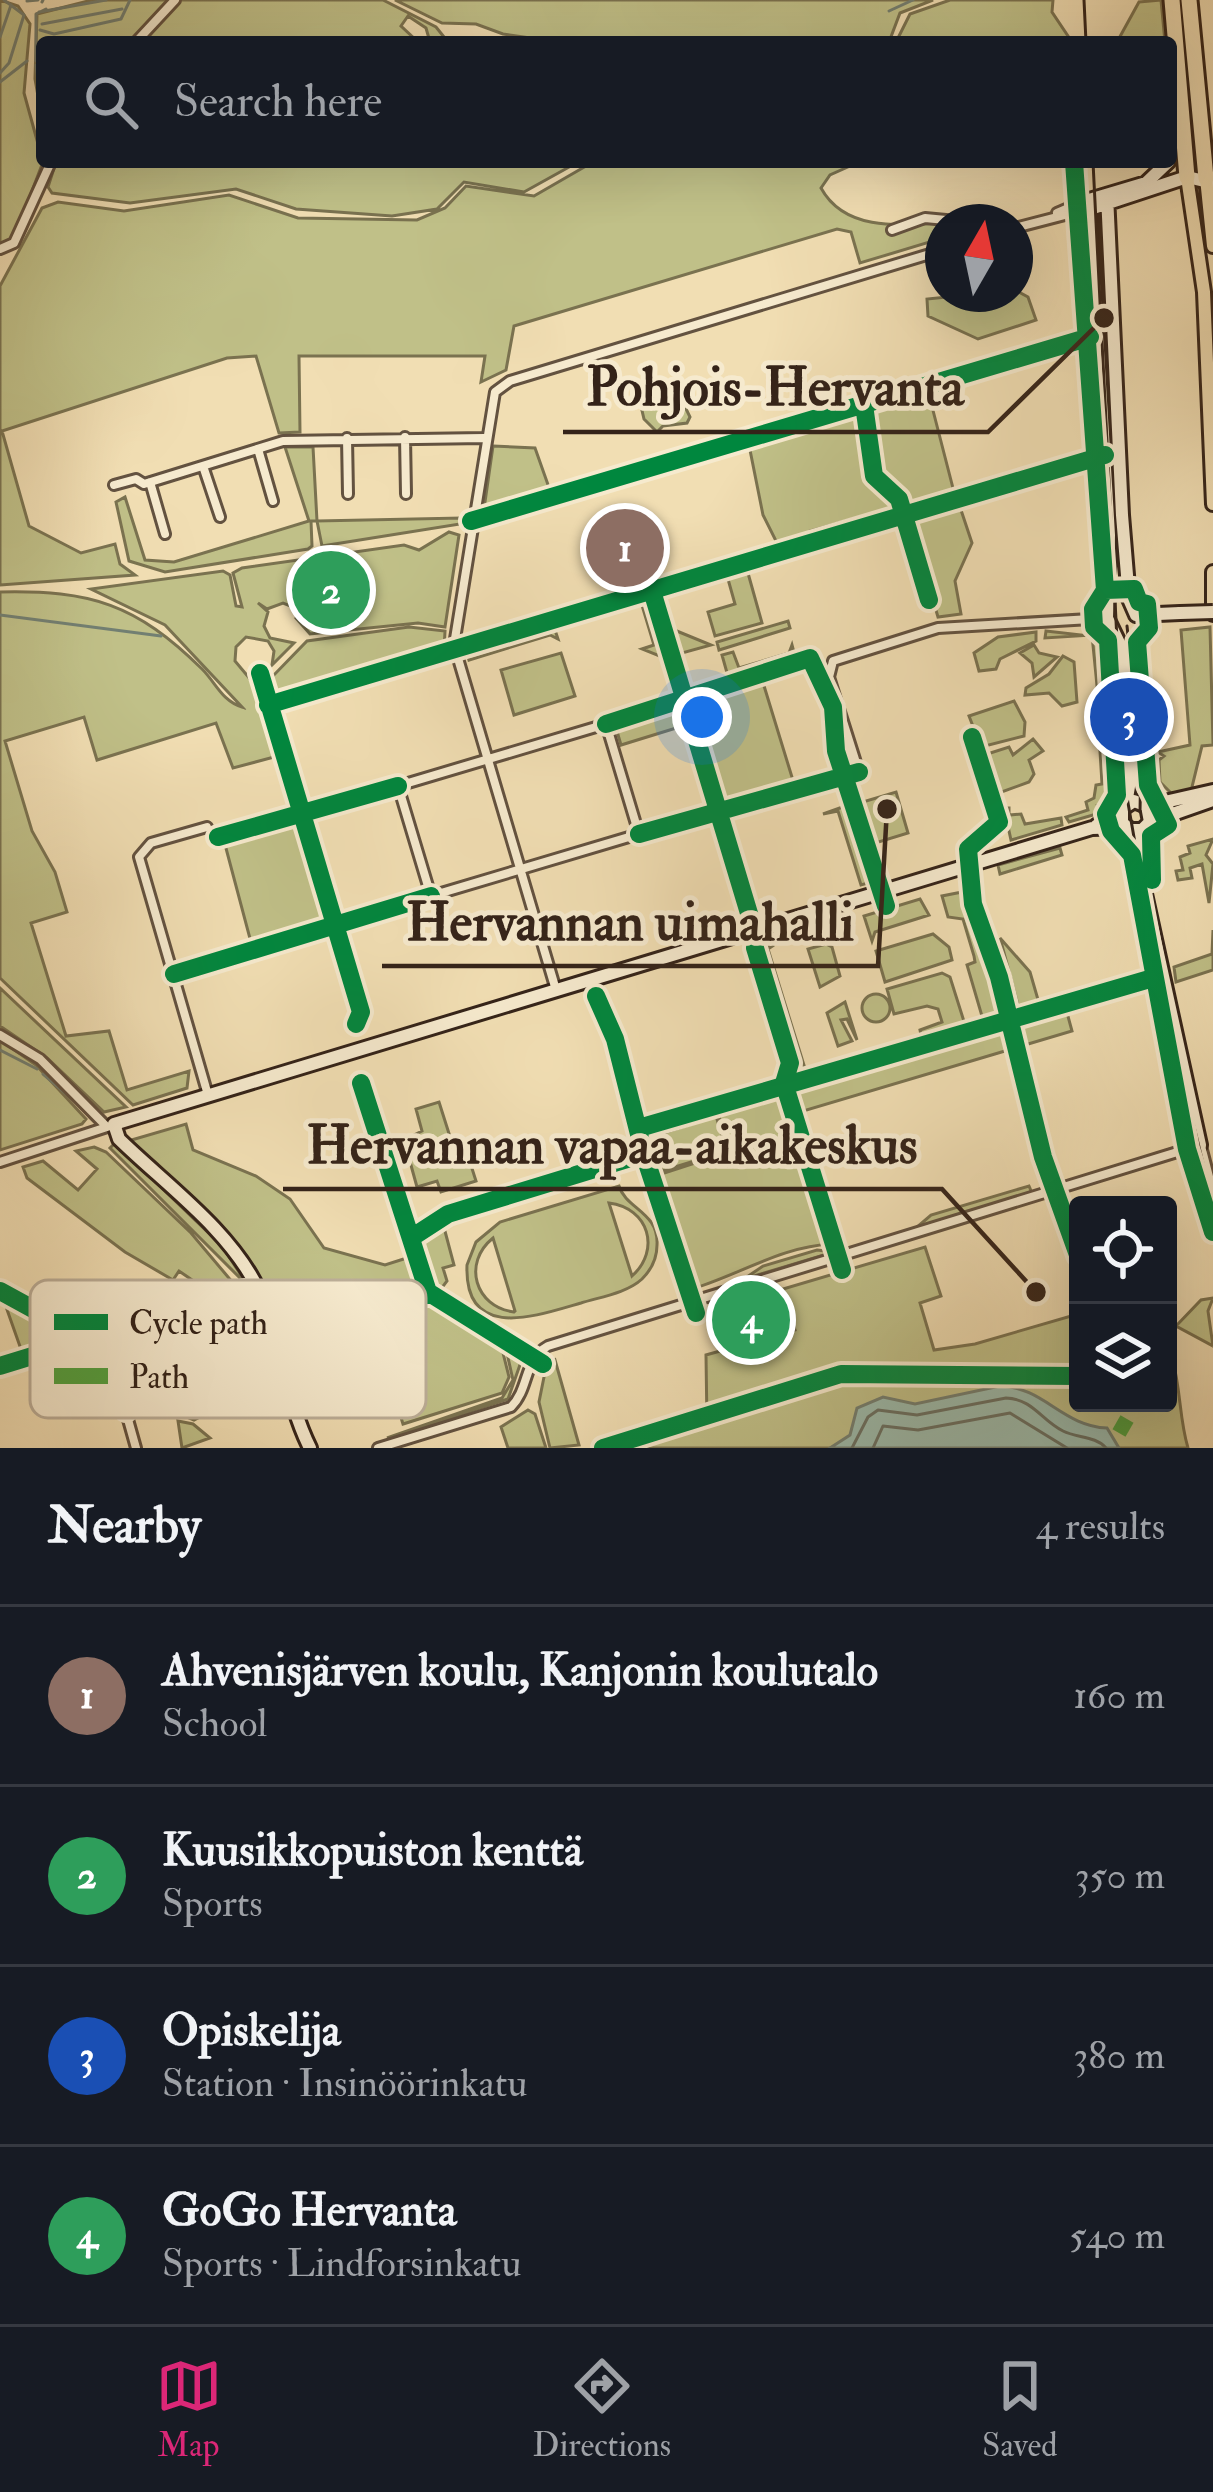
<!DOCTYPE html>
<html lang="en">
<head>
<meta charset="utf-8">
<style>
	:root { --surface:#171b24; --page:#242831; --text:#f1f3f6; --muted:#9ea1a6; --line:#363941; --accent:#db2777 }
	body { margin:0; font-family:"IM FELL Double Pica",serif; background:var(--page); color:var(--text) }
	.controls { position:absolute; right:36px; bottom:36px; display:grid; overflow:hidden; border-radius:12px; box-shadow:0 12px 48px #0002 }
	.controls button { width:108px; height:108px; display:grid; place-items:center; padding:0; border:0; border-bottom:3px solid var(--line); background:var(--surface); color:var(--text); font:60px sans-serif }
	.compass { position:absolute; left:925px; top:204px; width:108px; height:108px; border-radius:50%; background:var(--surface); box-shadow:0 12px 48px #0002; rotate:9deg }
	.you { position:absolute; left:702px; top:717px; width:42px; height:42px; margin:-30px; border:9px solid #fff; border-radius:50%; background:#1a73e8; box-shadow:0 0 0 18px #1a73e833 }
	.badge { display:grid; place-items:center; width:78px; height:78px; border-radius:50%; background:var(--accent); color:#fff; font-size:39px; font-weight:700 }
	.pin { position:absolute; translate:-50% -50%; border:6px solid #fff; box-shadow:0 3px 12px #0006 }
	.list { margin:0; padding:0; list-style:none }
	h2 { display:flex; justify-content:space-between; align-items:center; height:156px; margin:0; padding:0 48px; font-size:51px }
	h2 small { font-size:39px; font-weight:400; color:var(--muted) }
	.list li { display:grid; grid-template-columns:78px 1fr auto; gap:36px; align-items:center; box-sizing:border-box; height:180px; padding:0 48px; border-top:3px solid var(--line) }
	.list b { display:block; font-size:45px; white-space:nowrap }
	.list p { margin:0; font-size:39px; white-space:nowrap; color:var(--muted) }
	.list em { font-size:39px; font-style:normal; color:var(--muted) }
	.icon { flex:none; width:66px; height:66px; fill:none; stroke:currentColor; stroke-width:2; stroke-linecap:round; stroke-linejoin:round }
	.map { position:relative; flex:none; width:1213px; height:1448px; overflow:hidden }
	.search { position:absolute; background:var(--surface); box-shadow:0 12px 48px #0002; left:36px; right:36px; top:36px; height:132px; display:flex; align-items:center; gap:30px; box-sizing:border-box; padding:0 42px; border-radius:12px; color:var(--muted); font-size:45px }
	.sheet { height:876px; background:var(--surface) }
	nav { display:flex; justify-content:space-around; align-items:center; box-sizing:border-box; height:168px; border-top:3px solid var(--line); background:var(--surface); font-size:33px; color:var(--muted) }
	nav a { display:grid; justify-items:center; gap:6px }
	nav .on { color:var(--accent) }
	.map>svg:first-child { display:block }
	.green { fill:#c0c088; stroke:#7a7250; stroke-width:3; fill-rule:evenodd }
	.water { fill:#9bbcae; stroke:#727f72; stroke-width:3 }
	.lines { fill:none; stroke-linecap:round; stroke-linejoin:round }
	.shore { stroke:#687064; stroke-width:3 }
	.stream { stroke:#727f72; stroke-width:3 }
	.street-casing { stroke:#635240; stroke-width:14 }
	.secondary-casing { stroke:#342319; stroke-width:18 }
	.primary-casing { stroke:#342319; stroke-width:18 }
	.highway-casing { stroke:#342319; stroke-width:21 }
	.street { stroke:#f6eace; stroke-width:8 }
	.secondary { stroke:#f6eace; stroke-width:12 }
	.primary { stroke:#f1deb3; stroke-width:12 }
	.highway { stroke:#f1deb3; stroke-width:15 }
	.tram { stroke:#342319; stroke-width:3 }
	.secondary-bridge-casing { stroke:#342319; stroke-width:18; stroke-linecap:butt }
	.secondary-bridge { stroke:#f6eace; stroke-width:12 }
	.quiet { stroke:#53a240; stroke-width:15; stroke-dasharray:30 15; stroke-linecap:butt }
	.cycleway-casing { stroke:#f6eace; stroke-width:26 }
	.cycleway { stroke:#00873e; stroke-width:18 }
	.key { fill:#f6eace; stroke:#bcae98; stroke-width:3 }
	.key-label { font-size:33px; fill:#342319 }
	.leader { fill:none; stroke:#342319; stroke-width:4.5 }
	.callout-dot { fill:#342319; stroke:#f6eace; stroke-width:4.5 }
	.callout-label { font-size:54px; text-anchor:middle; font-weight:bold; fill:#342319; stroke:#f6eace; stroke-width:10; stroke-linejoin:round; paint-order:stroke }
</style>
</head>
<body>
<div class="map">
<svg width="1213" height="1448" viewBox="0 0 1213 1448">
	<rect width="100%" height="100%" fill="#f1deb3"/>
	<filter id="stains"><feTurbulence type="fractalNoise" baseFrequency=".00167" numOctaves="4"/><feColorMatrix values="0 0 0 0 .2 0 0 0 0 .09 0 0 0 0 .02 0 0 0 .5 -.17"/></filter>
	<radialGradient id="worn" r=".72"><stop offset=".6" stop-color="#630" stop-opacity="0"/><stop offset="1" stop-color="#630" stop-opacity=".3"/></radialGradient>
	<!-- green -->
	<path class="green" d="M0 0 18 6 30 24 24 93 43 162 14 238 0 244Z
		M92 0H172L132 42H42V119L35 79 37 14Z
		M177 0H383L436 27 448 42H430L426 28 408 16 401 26 418 42H139Z
		M395 0H933L900 13 889 42H558L503 34 476 24 442 23Z
		M950 0H1053L1052 12 1072 42H896L910 14Z
		M1161 0 1165 42H1117L1139 2Z
		M56 162H578L524 192 464 182 437 209 392 216 296 209 236 189 130 203 52 193 48 187Z
		M593 162H859L830 175 821 188C844 230 896 226 937 223L943 224V238L860 263 851 232 837 229 514 326 506 370 481 382 485 356H299L300 432 279 433 256 356 227 358 2 431 29 526 81 553 115 544 120 564 135 575 0 585V286L42 208 58 202 124 211 229 195 298 218 417 220 445 208 466 186 534 196Z
		M1015 290 1028 297 1036 320 978 339 928 316 927 299Z
		M675 386 690 417 687 423 663 426 657 432 644 419 640 402Z
		M928 391 955 496 878 520 871 514 810 531 806 541 780 549 763 515 749 445Z
		M493 446 535 448 552 496 483 516Z
		M285 447H313L317 521 461 518 460 524 322 546 317 521H311L312 546 308 549 165 572 129 561 116 502 125 497 145 560 174 562 309 521Z
		M959 504 972 543 955 581 961 614 938 617 908 516Z
		M449 532 459 535 445 627 418 623 310 634 296 618 301 610 283 603 267 609 258 603 268 612 264 626 270 638 294 643 272 665 274 651 268 641 246 637 236 647 235 661 260 691 278 756 233 768 216 723 97 760 84 717 5 741 32 831 55 872 67 912 31 923 66 1036 109 1031 127 1090 189 1071 187 1088 133 1105 0 978V592C91 590 136 604 202 669 216 683 222 701 242 707L165 625 91 589 223 571 230 575 236 606 242 607 233 573 242 568 404 545 419 550Z
		M746 566 762 623 715 636 708 612 735 604 726 572Z
		M647 596 650 599 667 659 642 649 654 645 641 602H629Z
		M788 621 790 628 719 650 717 642Z
		M553 624 558 639 550 635 469 660 466 650Z
		M409 627 445 631 444 651 270 702V679L307 641Z
		M667 627 711 645 675 655Z
		M1210 627 1213 745 1202 746 1190 795 1163 797 1160 795 1171 793 1160 782 1159 760 1164 756 1158 752 1190 745 1181 630Z
		M1046 631 1099 637 1106 690 1099 706 1092 635 1045 638Z
		M1036 632V641L1000 659 996 669 979 671 974 653 998 637Z
		M792 645 796 660 729 680 722 655 733 652 739 668 789 653Z
		M1034 645 1039 653 1057 657 1034 677 1032 663 1020 653Z
		M561 653 575 696 514 715 501 670Z
		M1063 656 1074 662 1077 702 1062 706 1049 693 1025 695 1026 688 1049 674Z
		M761 676 795 787 721 808 687 698Z
		M679 701 686 725 621 745 614 721Z
		M1014 701 1025 722 1024 736 981 747 969 716Z
		M1106 703 1111 800 1106 811 1098 807 1100 813 1069 822 1066 817 1088 810 1086 802 1094 798 1096 785 1102 784 1098 718 1105 717Z
		M1033 739 1043 751 1029 760 1034 774 1029 782 996 794 984 755 1009 747 1013 755Z
		M896 792 908 833 869 845 856 804Z
		M851 804 875 881 861 885 838 811 823 814Z
		M1004 808H1009V815L1021 814 1025 824 1061 818 1062 825 1011 840Z
		M298 815 332 927 253 950 223 837Z
		M1213 839 1206 855 1213 864 1209 903 1202 864 1190 868 1192 878 1178 880 1176 871 1183 870 1180 857 1190 853 1188 846Z
		M1060 848 1062 855 1000 874 998 865Z
		M967 891 1005 1016 974 1030 984 1023 967 965 975 962 974 956 963 919 948 917 942 896Z
		M920 899 929 915 875 932 872 941 864 916Z
		M1213 930V970L1176 982 1174 967 1212 954Z
		M933 934 949 947 952 960 885 982 876 951Z
		M1000 938 1030 972 1041 1010 1021 1016Z
		M826 944 832 947 840 976 820 987 808 949Z
		M774 945 768 949 807 1075 880 1057 801 1079 760 949Z
		M942 973 950 977 967 1031 939 1040 936 1031 931 1032 934 1042 885 1056V1051L922 1040 920 1030 942 1022 938 1009 927 1006 894 1014 887 989Z
		M0 989V988L126 1107 104 1112 47 1058 0 1026Z
		M862 1008a14 14 0 1 1 28 0a14 14 0 1 1-28 0Z
		M845 1002 857 1040 847 1019 841 1020 852 1041 838 1046 827 1013Z
		M1066 1009 1072 1031 800 1112 795 1099 801 1090Z
		M0 1040 36 1065 86 1119 82 1124 0 1150Z
		M781 1089 832 1244C782 1246 739 1275 692 1289L658 1175 729 1152 717 1109Z
		M439 1102 458 1162 469 1159 476 1181 441 1192 437 1181 417 1187 404 1140 422 1131 416 1109Z
		M716 1116 727 1151 662 1171 651 1137Z
		M186 1124 193 1150 256 1176 290 1199 324 1248 385 1265 410 1257 423 1300 500 1341 509 1377 502 1393 403 1424 372 1323 305 1342 319 1397 294 1369 279 1318 339 1327 370 1318 369 1311 345 1317 273 1309 240 1250 128 1141Z
		M115 1143 222 1246 248 1286 110 1148Z
		M94 1147 106 1152 191 1233 239 1290 178 1311 195 1282 179 1271 173 1280 125 1252 27 1178 23 1167 43 1161 78 1190 97 1169 76 1151Z
		M619 1186C626 1209 659 1212 657 1245 657 1258 651 1270 642 1279 627 1293 600 1297 581 1303 536 1316 464 1342 467 1265L476 1242 500 1222ZM609 1203C649 1208 661 1250 632 1276ZM493 1238 515 1311 514 1312C475 1307 462 1263 493 1238Z
		M1029 1186 1032 1193 916 1228 931 1215Z
		M442 1220 454 1265 443 1268 447 1281 441 1289 428 1284 415 1239Z
		M925 1247 941 1296 920 1303 934 1350 975 1344 1078 1314V1403H1168L1172 1358C1181 1389 1179 1418 1188 1448H629L707 1425 706 1355 795 1330 783 1289Z
		M817 1250 834 1252 744 1279 763 1266Z
		M1213 1298 1208 1311 1213 1346 1176 1326 1201 1300Z
		M4 1301 79 1340 23 1355Z
		M510 1348 522 1359 508 1399 387 1438 502 1398 513 1380 506 1349Z
		M555 1360 579 1445 550 1448 539 1402 546 1367Z
		M192 1378 209 1412 194 1420 170 1410 164 1386Z
		M528 1410 535 1414 546 1448H508L501 1427Z
		M178 1421 193 1424 210 1438 182 1448Z"/>
	<!-- water -->
	<path class="water" d="M1000 1386C1044 1387 1062 1426 1107 1428L1119 1448H830L850 1435 857 1408 883 1397 915 1404Z"/>
	<g class="lines">
		<!-- shore -->
		<path class="shore" d="M852 1448 868 1417 878 1410 917 1415 1006 1398C1033 1399 1041 1420 1063 1431 1077 1438 1096 1436 1106 1448
			M873 1448 883 1426 918 1430 1010 1413 1067 1448"/>
		<!-- stream -->
		<path class="stream" d="M27 1 38 0
			M42 2 43 0
			M889 11 913 0
			M39 12 106 0
			M42 24 122 9
			M40 30 54 34 121 19 130 0
			M0 37 11 5
			M36 61V14L46 9
			M36 65 41 105
			M0 73 9 63 24 15 4 0
			M0 82 27 61
			M1085 162 1086 182
			M0 615 161 636
			M0 1050 37 1069
			M43 1074 84 1109"/>
		<!-- street casing -->
		<g class="street-casing">
			<path id="street" d="M136 42 175 0
				M1057 213 1087 200
				M1015 228 1088 209
				M892 230 925 218 967 222
				M0 249 14 243 51 162
				M405 437 406 494
				M347 438 348 494
				M258 449 273 501
				M203 466 220 517
				M150 482 165 534
				M114 485 136 479 144 484 283 441 484 438
				M606 724 639 834 431 896 398 786Z
				M859 772 829 677 833 661 938 628 1107 618
				M207 827 151 843 139 857 208 1095
				M556 990 454 645 495 392 510 381 943 250
				M0 1035 40 1059 107 1127
				M1201 1146 1213 1192
				M0 1162 107 1127
				M0 1290V1291
				M127 1416 136 1448
				M378 1448 511 1407C530 1388 523 1360 548 1346L1200 1145"/>
		</g>
		<!-- secondary casing -->
		<g class="secondary-casing">
			<path id="secondary" d="M1107 195 1122 515 1129 599 1136 615
				M1090 209 1187 177 1213 183
				M1136 615 1180 613
				M1126 804 1132 769 1123 651 1107 618 1109 535 1089 200 1146 183 1168 162
				M1147 806 1213 791
				M1150 822 1213 800
				M1096 826 1134 801 1147 806 1150 822 1142 830H1131L1122 823V810
				M1131 830 1200 1145
				M310 1448C285 1398 282 1339 258 1289 230 1230 165 1184 119 1139L114 1124 1092 828 1125 827"/>
		</g>
		<!-- primary casing -->
		<g class="primary-casing">
			<path id="primary" d="M1187 177 1204 292 1213 504
				M1206 178 1213 246
				M1213 572V614"/>
		</g>
		<!-- highway casing -->
		<g class="highway-casing">
			<path id="highway" d="M1172 0 1187 177
				M1189 0 1206 178"/>
		</g>
		<!-- street -->
		<use href="#street" class="street"/>
		<!-- secondary -->
		<use href="#secondary" class="secondary"/>
		<!-- primary -->
		<use href="#primary" class="primary"/>
		<!-- highway -->
		<use href="#highway" class="highway"/>
		<!-- tram -->
		<path class="tram" d="M1084 0 1086 42
			M1093 162 1124 780 1161 992 1213 1204
			M1127 626 1141 756 1140 812"/>
		<!-- secondary-bridge casing -->
		<g class="secondary-bridge-casing">
			<path id="secondary-bridge" d="M1180 613 1213 612"/>
		</g>
		<!-- secondary-bridge -->
		<use href="#secondary-bridge" class="secondary-bridge"/>
		<!-- quiet -->
		<path class="quiet" d="M1119 1433 1127 1419"/>
		<!-- cycleway casing -->
		<g class="cycleway-casing">
			<path id="cycleway" d="M1074 162 1105 590 1093 609 1094 627 1108 640 1117 795 1106 814 1111 831 1132 855 1187 1149 1213 1232
				M864 405 874 476 899 499 929 600
				M471 521 1090 337
				M1105 590 1134 589 1139 602 1147 604 1149 628 1137 642 1148 785 1168 825 1151 836 1152 880
				M652 591 754 930
				M260 673 361 1012 356 1024
				M268 705 1105 455
				M606 724 810 658 833 707 836 751 886 906
				M972 737 999 822 968 849 973 904 999 977 1043 1157 1078 1255
				M639 834 859 772
				M218 837 398 786
				M755 948 790 1063 784 1083 842 1270
				M174 974 431 896
				M596 996 615 1039 644 1154 696 1313
				M361 1083 428 1292 543 1364
				M639 1128 1153 978
				M411 1238 448 1214 644 1154
				M0 1291 86 1338 104 1340 126 1410
				M0 1366 244 1291 255 1321 275 1314 335 1325 429 1294
				M603 1448 841 1374 1078 1376"/>
		</g>
		<!-- cycleway -->
		<use href="#cycleway" class="cycleway"/>
	</g>
	<!-- legend -->
	<rect x="30" y="1280" width="396" height="138" rx="18" class="key"/>
	<rect x="54" y="1314" width="54" height="16" fill="#00873e"/>
	<rect x="54" y="1368" width="54" height="16" fill="#53a240"/>
	<g class="key-label">
		<text x="129" y="1334">Cycle path</text>
		<text x="129" y="1388">Path</text>
	</g>
	<!-- callouts -->
	<path class="leader" d="M1104 318L988 432H563M887 809L878 966H382M1036 1292L942 1189H283"/>
	<g class="callout-dot">
		<circle cx="1104" cy="318" r="12"/>
		<circle cx="887" cy="809" r="12"/>
		<circle cx="1036" cy="1292" r="12"/>
	</g>
	<g class="callout-label">
		<text x="775" y="405">Pohjois-Hervanta</text>
		<text x="630" y="940">Hervannan uimahalli</text>
		<text x="612" y="1163">Hervannan vapaa-aikakeskus</text>
	</g>
	<rect width="100%" height="100%" filter="url(#stains)"/>
	<rect width="100%" height="100%" fill="url(#worn)"/>
</svg>
<div class="controls">
<button><svg class="icon" aria-label="locate" viewBox="0 0 24 24"><circle cx="12" cy="12" r="6"/><path d="M12 2v4M12 18v4M2 12h4M18 12h4"/></svg></button>
<button><svg class="icon" aria-label="layers" viewBox="0 0 24 24"><path d="M12 4l9 5-9 5-9-5zM3 14l9 5 9-5"/></svg></button>
</div>
<svg class="compass" viewBox="-18 -18 36 36"><path d="M0-13l5 13h-10z" fill="#e53935"/><path d="M0 13l5-13h-10z" fill="#9ea1a6"/></svg>
<div class="you"></div>
<div class="pin badge" style="left:625px;top:548px;background:#8d6e63">1</div>
<div class="pin badge" style="left:331px;top:590px;background:#2e9e5b">2</div>
<div class="pin badge" style="left:1129px;top:717px;background:#1a4fb4">3</div>
<div class="pin badge" style="left:751px;top:1320px;background:#2e9e5b">4</div>
<div class="search"><svg class="icon" aria-label="search" viewBox="0 0 24 24"><circle cx="10" cy="10" r="6"/><path d="M15 15l6 6"/></svg>Search here</div>
</div>
<section class="sheet">
<h2>Nearby<small>4 results</small></h2>
<ul class="list">
<li><span class="badge" style="background:#8d6e63">1</span><div><b>Ahvenisjärven koulu, Kanjonin koulutalo</b><p>School</p></div><em>160 m</em></li>
<li><span class="badge" style="background:#2e9e5b">2</span><div><b>Kuusikkopuiston kenttä</b><p>Sports</p></div><em>350 m</em></li>
<li><span class="badge" style="background:#1a4fb4">3</span><div><b>Opiskelija</b><p>Station · Insinöörinkatu</p></div><em>380 m</em></li>
<li><span class="badge" style="background:#2e9e5b">4</span><div><b>GoGo Hervanta</b><p>Sports · Lindforsinkatu</p></div><em>540 m</em></li>
</ul>
</section>
<nav>
<a class="on"><svg class="icon" aria-label="map" viewBox="0 0 24 24"><path d="M3 6l6-2 6 2 6-2v14l-6 2-6-2-6 2zM9 4v14M15 6v14"/></svg>Map</a>
<a><svg class="icon" aria-label="directions" viewBox="0 0 24 24"><path d="M12 3l9 9-9 9-9-9zM9 14v-3h6M13 9l2 2-2 2"/></svg>Directions</a>
<a><svg class="icon" aria-label="saved" viewBox="0 0 24 24"><path d="M7 4h10v16l-5-4-5 4z"/></svg>Saved</a>
</nav>
</body>
</html>
